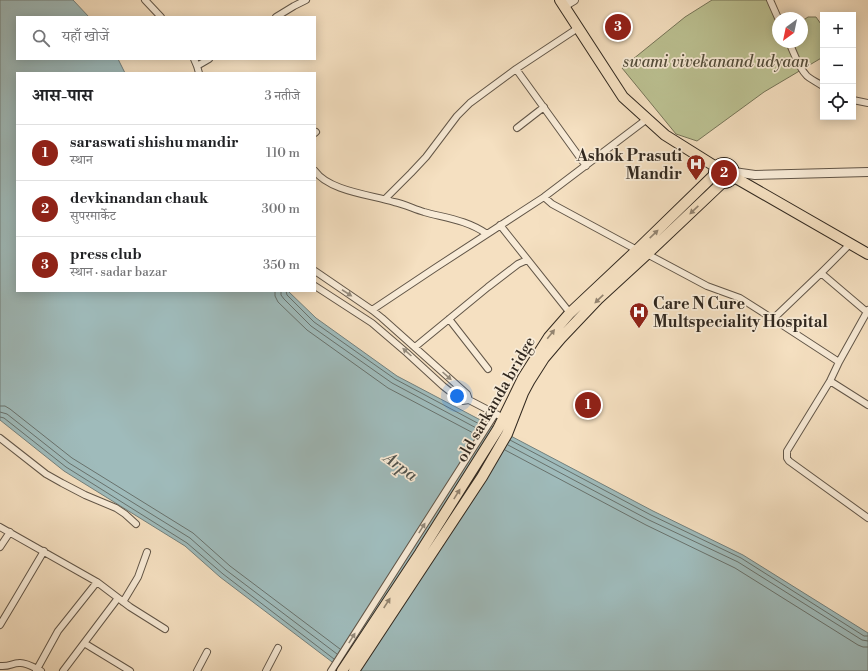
<!DOCTYPE html>
<html lang="hi">
<head>
<meta charset="utf-8">
<style>
	:root { --surface:#fff; --page:#f6f6f6; --text:#202124; --muted:#757577; --line:#e0e0e0; --accent:#8f2418 }
	body { margin:0; font-family:"Libre Bodoni","Noto Serif Devanagari",serif; background:var(--page); color:var(--text) }
	.controls { position:absolute; right:12px; top:12px; display:grid; overflow:hidden; border-radius:0px; box-shadow:0 2px 10px #0003 }
	.controls button { width:36px; height:36px; display:grid; place-items:center; padding:0; border:0; border-bottom:1px solid var(--line); background:var(--surface); color:var(--text); font:20px sans-serif }
	.compass { position:absolute; left:772px; top:12px; width:36px; height:36px; border-radius:50%; background:var(--surface); box-shadow:0 2px 10px #0003; rotate:213deg }
	.you { position:absolute; left:457px; top:396px; width:14px; height:14px; margin:-10px; border:3px solid #fff; border-radius:50%; background:#1a73e8; box-shadow:0 0 0 6px #1a73e833 }
	.badge { display:grid; place-items:center; width:26px; height:26px; border-radius:50%; background:var(--accent); color:#fff; font-size:13px; font-weight:700 }
	.pin { position:absolute; translate:-50% -50%; border:2px solid #fff; box-shadow:0 1px 4px #0006 }
	.list { margin:0; padding:0; list-style:none }
	h2 { display:flex; justify-content:space-between; align-items:center; height:52px; margin:0; padding:0 16px; font-size:17px }
	h2 small { font-size:13px; font-weight:400; color:var(--muted) }
	.list li { display:grid; grid-template-columns:26px 1fr auto; gap:12px; align-items:center; box-sizing:border-box; height:56px; padding:0 16px; border-top:1px solid var(--line) }
	.list b { display:block; font-size:15px; white-space:nowrap }
	.list p { margin:0; font-size:13px; white-space:nowrap; color:var(--muted) }
	.list em { font-size:13px; font-style:normal; color:var(--muted) }
	.icon { flex:none; width:22px; height:22px; fill:none; stroke:currentColor; stroke-width:2; stroke-linecap:round; stroke-linejoin:round }
	.map { position:relative; flex:none; width:868px; height:671px; overflow:hidden }
	.search { position:absolute; background:var(--surface); box-shadow:0 2px 10px #0003; left:16px; top:16px; width:300px; height:44px; display:flex; align-items:center; gap:10px; box-sizing:border-box; padding:0 14px; border-radius:0px; color:var(--muted); font-size:15px }
	.panel { position:absolute; background:var(--surface); box-shadow:0 2px 10px #0003; left:16px; top:72px; width:300px; height:220px; border-radius:0px }
	.map>svg:first-child { display:block }
	.green { fill:#bcc293; stroke:#767559 }
	.water { fill:#9fbbbb; stroke:#73807d }
	.lines { fill:none; stroke-linecap:round; stroke-linejoin:round }
	.shore { stroke:#68726d; stroke-width:1 }
	.minor-casing { stroke:#625648; stroke-width:8 }
	.tertiary-casing { stroke:#625648; stroke-width:10 }
	.primary-casing { stroke:#31281f; stroke-width:12 }
	.minor { stroke:#f8ebd7; stroke-width:6 }
	.tertiary { stroke:#f8ebd7; stroke-width:8 }
	.primary { stroke:#f5e0c1; stroke-width:10 }
	.oneway { fill:#938470 }
	.oneway2 { fill:#948a7b }
	.labels { text-anchor:middle; stroke-width:3.5; stroke-linejoin:round; paint-order:stroke }
	.park-label { font-size:16px; font-style:italic; fill:#544e3c; stroke:#f8ebd7 }
	.poi-label { font-size:16px; font-weight:bold; fill:#31281f; stroke:#f8ebd7; text-anchor:end }
	.street-label { font-size:16px; fill:#31281f; stroke:#f8ebd7 }
	.water-label { font-size:17px; font-style:italic; fill:#52544e; stroke:#f8ebd7 }
</style>
</head>
<body>
<div class="map">
<svg width="868" height="671" viewBox="0 0 868 671">
	<rect width="100%" height="100%" fill="#f5e0c1"/>
	<filter id="stains"><feTurbulence type="fractalNoise" baseFrequency=".005" numOctaves="4"/><feColorMatrix values="0 0 0 0 .2 0 0 0 0 .09 0 0 0 0 .02 0 0 0 .5 -.17"/></filter>
	<radialGradient id="worn" r=".72"><stop offset=".6" stop-color="#630" stop-opacity="0"/><stop offset="1" stop-color="#630" stop-opacity=".3"/></radialGradient>
	<!-- green -->
	<path class="green" d="M712 0H771L782 18H778V42H802V21L808 17H816L823 27V57L764 92 697 141 676 134 622 68 685 17Z"/>
	<!-- water -->
	<path class="water" d="M0 0H73L89 17H17V59H118L125 73H17V291H288L316 318 397 376 653 511 743 555 868 633V671H344L220 577 185 546 64 471 0 420Z"/>
	<g class="lines">
		<!-- shore -->
		<path class="shore" d="M275 291V296L278 302 307 330 388 388 477 435
			M281 291V295L284 299 311 326 392 383 480 430
			M286 291 287 295 314 322 395 379 483 426
			M0 406H5L10 409 72 458 193 533 230 566 340 649
			M0 412 7 414 69 463 190 538 226 570 337 654
			M0 417 4 418 66 467 187 543 223 574 334 659
			M510 440 651 515 741 558 864 636H868
			M508 445 649 520 738 562 862 640 868 641
			M505 450 646 525 735 568 858 645 863 647H868"/>
		<!-- minor casing -->
		<g class="minor-casing">
			<path id="minor" d="M145 0 161 17
				M770 0 778 18
				M276 17 294 6 306 0
				M789 42C794 53 798 67 807 76 812 80 818 83 823 86
				M194 59 197 66 199 73
				M197 66 209 59
				M516 69 586 166
				M853 100 868 103
				M517 128 544 107
				M315 133 316 132
				M315 171C329 191 372 195 394 202 404 204 414 209 424 212 446 218 467 220 487 234
				M544 197 552 204 637 250 647 254 707 286 740 298 773 319 839 362
				M385 199 411 173 426 157 457 116 470 103 516 69 578 28
				M500 225 570 313
				M315 271 372 310 382 318 467 394 469 400
				M821 273 868 313
				M315 286 372 323 407 353 443 386 462 401 469 400 498 415
				M372 310 435 268 544 197 647 119
				M868 310 839 362 830 381 787 451V458L789 461 868 518
				M449 319 488 369
				M773 319 821 273 850 244
				M415 347 488 287 518 264 527 260
				M830 381 868 405
				M0 438 46 474 62 483 85 495 116 508 125 514 136 524
				M0 527 97 582 130 607 165 629
				M0 547 10 532
				M123 602 138 577 147 552
				M0 625 15 600 44 551
				M84 643 130 671
				M0 666C10 667 12 663 19 663 26 662 35 668 41 671
				M36 671 58 631 97 582
				M63 671 118 598
				M197 671 207 652
				M266 671 278 648
				M331 671 495 414"/>
		</g>
		<!-- tertiary casing -->
		<g class="tertiary-casing">
			<path id="tertiary" d="M564 6 574 0
				M734 172 755 175 868 172"/>
		</g>
		<!-- primary casing -->
		<g class="primary-casing">
			<path id="primary" d="M560 0 623 97 665 135 716 167
				M714 173a10 10 0 1 1 20 0a10 10 0 1 1-20 0Z
				M734 177 868 254
				M342 671 420 553 498 429 523 378 549 337 570 313 637 250 714 175
				M354 671 482 477 507 434 523 393 530 380 544 358 561 338 598 299 647 254 722 183"/>
		</g>
		<!-- minor -->
		<use href="#minor" class="minor"/>
		<!-- tertiary -->
		<use href="#tertiary" class="tertiary"/>
		<!-- primary -->
		<use href="#primary" class="primary"/>
	</g>
	<!-- one-way arrows -->
	<defs><path id="oneway-solid" d="M-6-.8H1V-3.2L6.5 0L1 3.2V.8H-6Z"/></defs>
	<g class="oneway">
		<use href="#oneway-solid" transform="translate(694 210) rotate(137)"/>
		<use href="#oneway-solid" transform="translate(654 234) rotate(-44)"/>
		<use href="#oneway-solid" transform="translate(599 299) rotate(136)"/>
		<use href="#oneway-solid" transform="translate(551 334) rotate(-51)"/>
		<use href="#oneway-solid" transform="translate(457 494) rotate(-58)"/>
		<use href="#oneway-solid" transform="translate(387 603) rotate(-57)"/>
	</g>
	<g class="oneway2">
		<use href="#oneway-solid" transform="translate(347 293) rotate(33)"/>
		<use href="#oneway-solid" transform="translate(407 352) rotate(-138)"/>
		<use href="#oneway-solid" transform="translate(447 376) rotate(42)"/>
		<use href="#oneway-solid" transform="translate(422 528) rotate(-58)"/>
		<use href="#oneway-solid" transform="translate(352 638) rotate(-58)"/>
	</g>
	<!-- icons -->
	<defs>
		<g id="hospital-pin" transform="scale(1)"><path d="M0 17L-7.5 6A9.5 9.5 0 1 1 7.5 6Z" fill="#8f2418" stroke="#f8ebd7"/><path d="M-5-5h3v3.5h4V-5h3V5h-3V1.5h-4V5h-3Z" fill="#fff"/></g>
	</defs>
	<g fill-rule="evenodd">
		<use href="#hospital-pin" x="696" y="164"/>
		<use href="#hospital-pin" x="639" y="312"/>
	</g>
	<g class="labels">
		<!-- park labels -->
		<g class="park-label">
			<text x="716" y="67">swami vivekanand udyaan</text>
		</g>
		<!-- poi labels -->
		<g class="poi-label">
			<text x="682" y="161">Ashok Prasuti<tspan x="682" dy="18">Mandir</tspan></text>
			<text x="653" y="309" text-anchor="start">Care N Cure<tspan x="653" dy="18">Multspeciality Hospital</tspan></text>
		</g>
		<!-- street labels -->
		<g class="street-label">
			<text transform="translate(495 399) rotate(-60)" y="6">old sarkanda bridge</text>
		</g>
		<!-- water labels -->
		<g class="water-label">
			<text transform="translate(401 466) rotate(36)" y="6">Arpa</text>
		</g>
	</g>
	<rect width="100%" height="100%" filter="url(#stains)"/>
	<rect width="100%" height="100%" fill="url(#worn)"/>
</svg>
<div class="controls">
<button>+</button>
<button>−</button>
<button><svg class="icon" aria-label="locate" viewBox="0 0 24 24"><circle cx="12" cy="12" r="6"/><path d="M12 2v4M12 18v4M2 12h4M18 12h4"/></svg></button>
</div>
<svg class="compass" viewBox="-18 -18 36 36"><path d="M0-13l5 13h-10z" fill="#e53935"/><path d="M0 13l5-13h-10z" fill="#757577"/></svg>
<div class="you"></div>
<div class="pin badge" style="left:588px;top:405px">1</div>
<div class="pin badge" style="left:724px;top:173px">2</div>
<div class="pin badge" style="left:618px;top:27px">3</div>
<div class="search"><svg class="icon" aria-label="search" viewBox="0 0 24 24"><circle cx="10" cy="10" r="6"/><path d="M15 15l6 6"/></svg>यहाँ खोजें</div>
<section class="panel">
<h2>आस-पास<small>3 नतीजे</small></h2>
<ul class="list">
<li><span class="badge">1</span><div><b>saraswati shishu mandir</b><p>स्थान</p></div><em>110 m</em></li>
<li><span class="badge">2</span><div><b>devkinandan chauk</b><p>सुपरमार्केट</p></div><em>300 m</em></li>
<li><span class="badge">3</span><div><b>press club</b><p>स्थान · sadar bazar</p></div><em>350 m</em></li>
</ul>
</section>
</div>
</body>
</html>
